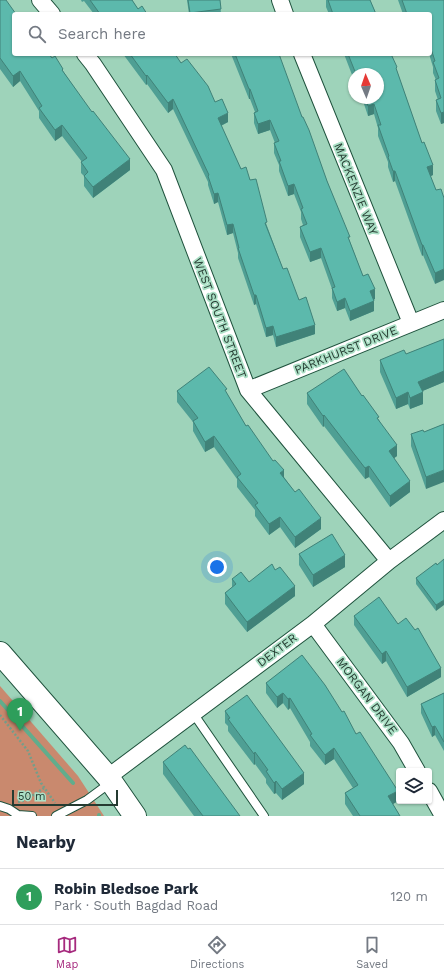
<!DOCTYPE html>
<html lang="en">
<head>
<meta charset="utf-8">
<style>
	:root { --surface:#fff; --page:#f6f6f7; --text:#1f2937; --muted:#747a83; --line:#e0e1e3; --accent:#a62a7e }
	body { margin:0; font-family:"Work Sans",sans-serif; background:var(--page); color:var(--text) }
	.controls { position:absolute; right:12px; bottom:12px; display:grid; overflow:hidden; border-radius:4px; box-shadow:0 1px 3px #0004 }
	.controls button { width:36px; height:36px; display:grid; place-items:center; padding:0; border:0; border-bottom:1px solid var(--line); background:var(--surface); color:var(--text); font:20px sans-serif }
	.compass { position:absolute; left:348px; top:68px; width:36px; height:36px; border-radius:50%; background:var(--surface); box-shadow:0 1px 3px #0004; rotate:358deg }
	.scale { position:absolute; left:12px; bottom:10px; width:106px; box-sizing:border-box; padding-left:4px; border:2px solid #253b31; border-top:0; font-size:11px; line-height:14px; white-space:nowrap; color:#253b31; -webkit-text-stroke:3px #abe0c6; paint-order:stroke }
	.you { position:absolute; left:217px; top:567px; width:14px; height:14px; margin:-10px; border:3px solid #fff; border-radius:50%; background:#1a73e8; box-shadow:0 0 0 6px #1a73e833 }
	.badge { display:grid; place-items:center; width:26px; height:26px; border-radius:50%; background:var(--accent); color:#fff; font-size:13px; font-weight:700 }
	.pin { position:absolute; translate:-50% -33px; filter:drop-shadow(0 1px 2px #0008) }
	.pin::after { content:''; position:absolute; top:21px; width:14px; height:12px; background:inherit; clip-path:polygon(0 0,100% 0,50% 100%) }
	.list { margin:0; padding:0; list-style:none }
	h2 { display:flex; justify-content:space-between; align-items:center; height:52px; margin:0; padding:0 16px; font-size:17px }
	h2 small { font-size:13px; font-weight:400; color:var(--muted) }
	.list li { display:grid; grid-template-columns:26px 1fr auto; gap:12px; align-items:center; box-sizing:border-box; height:56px; padding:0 16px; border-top:1px solid var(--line) }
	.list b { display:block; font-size:15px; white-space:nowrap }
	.list p { margin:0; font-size:13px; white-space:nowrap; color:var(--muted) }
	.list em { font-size:13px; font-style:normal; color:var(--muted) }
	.icon { flex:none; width:22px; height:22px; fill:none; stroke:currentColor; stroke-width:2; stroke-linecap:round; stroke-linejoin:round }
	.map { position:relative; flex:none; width:444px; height:816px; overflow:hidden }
	.search { position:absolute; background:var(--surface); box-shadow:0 1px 3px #0004; left:12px; right:12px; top:12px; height:44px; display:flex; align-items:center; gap:10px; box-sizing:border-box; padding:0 14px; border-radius:4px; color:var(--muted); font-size:15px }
	.sheet { height:108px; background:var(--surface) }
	nav { display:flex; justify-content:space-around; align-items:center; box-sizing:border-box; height:56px; border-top:1px solid var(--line); background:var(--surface); font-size:11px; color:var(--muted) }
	nav a { display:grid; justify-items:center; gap:2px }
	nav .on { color:var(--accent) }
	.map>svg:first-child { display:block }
	.green { fill:#c9896e }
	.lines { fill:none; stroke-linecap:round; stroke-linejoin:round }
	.stream { stroke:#61ad8c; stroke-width:4 }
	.lane-casing { stroke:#1f523d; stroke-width:10 }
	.street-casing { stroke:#1f523d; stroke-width:18 }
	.secondary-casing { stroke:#1f523d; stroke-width:24 }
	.path { stroke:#749e8a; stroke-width:2.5; stroke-dasharray:2 2; stroke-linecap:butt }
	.lane { stroke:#fff; stroke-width:8 }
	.street { stroke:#fff; stroke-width:16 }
	.secondary { stroke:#fff; stroke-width:22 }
	.wall { fill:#4f9f94 }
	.shaded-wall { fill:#408278 }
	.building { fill:#5cb9ac; stroke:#408278 }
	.labels { text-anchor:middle; stroke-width:3.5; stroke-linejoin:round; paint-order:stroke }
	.street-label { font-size:12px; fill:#253b31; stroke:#abe0c6 }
</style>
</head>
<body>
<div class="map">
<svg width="444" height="816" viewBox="0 0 444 816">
	<rect width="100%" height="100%" fill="#9ed3ba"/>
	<!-- green -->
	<path class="green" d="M0 686 78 776 104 816H0Z"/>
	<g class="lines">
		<!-- stream -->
		<path class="stream" d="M0 701 73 783
			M99 815V816"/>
		<!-- lane casing -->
		<g class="lane-casing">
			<path id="lane" d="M193 713 264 816
				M0 806 9 809 18 815
				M16 816 18 815 32 816
				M56 816 87 800 110 783"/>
		</g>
		<!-- street casing -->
		<g class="street-casing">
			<path id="street" d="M40 0 52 14
				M280 0 285 14
				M85 54 93 64 164 170 248 390 389 561
				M302 54 411 323
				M248 390 444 310
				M313 624 401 743 417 771
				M108 777 313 624 389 561 444 520
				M429 791 443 816"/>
		</g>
		<!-- secondary casing -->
		<g class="secondary-casing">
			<path id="secondary" d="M0 653 108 777 135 816"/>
		</g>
		<!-- path -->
		<path class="path" d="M0 715 28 751 41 783 55 803
			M18 802 26 800 44 788"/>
		<!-- lane -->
		<use href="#lane" class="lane"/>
		<!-- street -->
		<use href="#street" class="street"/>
		<!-- secondary -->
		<use href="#secondary" class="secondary"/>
	</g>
	<!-- wall -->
	<path class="wall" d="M0 0 16 14 52 58 63 71 130 170 93 198 84 186V176L81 173V162H82L62 136 55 141 39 118V111L20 81 13 87 0 69Z
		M81 0H132L138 9 147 14H94L84 1 82 2Z
		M187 0H220L221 14H189Z
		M326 0H370L376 14H329L326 7Z
		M398 0H444V123L441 124 436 111V100H438L435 91V80H436L433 73V67L429 54H430V14H403Z
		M123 54H175L181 63 215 102 228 122 221 126 241 169 250 180 283 269 299 300 315 334 276 347 273 335 266 337 256 304 254 305 238 258V253L233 233 227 235 218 202 214 204 208 185V182L173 109 168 113 147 84 146 85Z
		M231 54H273L302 117 327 181 363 276 375 299 373 300 374 311 350 321 345 308 337 311 332 298V289L321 258 310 262 300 237V227L303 225 301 219V212L294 194 288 196 279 171V165L274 153V143H275L270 130 258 134 254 123V113L255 112 250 99H249Z
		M344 54H391L433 175 430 176 436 190 435 284 423 255 422 256 395 181 393 182 388 167V162L378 136V128L374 114 368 116 362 98H378V74H354V80Z
		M444 334V382L422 391 423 404 410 409 408 404 396 409 380 372V360L406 354 444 339Z
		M177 391 227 394 246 426 284 477 321 529 295 548 280 527 269 535 255 516V510L237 487V479L214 447 205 452 193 431V422L177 402Z
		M307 393 362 396 379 420 397 456 394 458 410 492 390 507 369 477 365 479 324 426 323 427 307 404Z
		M444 424 426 489 411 446V434L424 432Z
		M299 554 345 567 313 587 299 565Z
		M437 565 436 611 416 584V578Z
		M275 570 295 596 247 632 225 604V593L232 588V579L249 582Z
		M354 616 398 624 441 677 407 697 386 661 382 664 354 625Z
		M266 683 356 734 398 801 393 804 400 816H353L345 804V793L353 788 334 759 325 765 310 746V742L290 708 288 710 283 703 277 708 266 693Z
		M444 693V751L435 735 432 737 421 713V704Z
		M225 711 304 784 282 800 276 793 274 794 266 783V779L255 764 254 765 228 731V726L225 723Z
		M163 762 240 816H194L163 774Z"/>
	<!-- shaded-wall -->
	<path class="shaded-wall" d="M20 71V81L13 87V76Z
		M147 75V84L146 85V76Z
		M249 89H250V99H249Z
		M173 99V109L168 113V103Z
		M374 104V114L368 116V106Z
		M444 112V123L441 124V113Z
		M228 113V122L218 127V118Z
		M270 120V130L258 134V124Z
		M62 125V136L55 141V130Z
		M130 159V170L93 198V187Z
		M433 165V175L427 178V167Z
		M393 171H395V181L393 182Z
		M294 184V194L288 196V186Z
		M218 193V202L214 204V194Z
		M233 224V233L227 235V225Z
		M422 245H423V255L422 256Z
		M321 248V258L310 262V252Z
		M444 269V280L435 284V273Z
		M375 289V299L370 301V291Z
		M254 295H256V304L254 305Z
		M345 298V308L337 311V302Z
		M374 301V311L350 321V311Z
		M315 325V334L276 347V337Z
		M273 326V335L266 337V328Z
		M444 371V382L418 393V382Z
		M408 392V404L396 409V398Z
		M423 392V404L410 409V398Z
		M324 415V426L323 427V416Z
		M214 436V447L205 452V442Z
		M397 445V456L389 462V451Z
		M369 466V477L365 479V468Z
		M284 470V481L280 473Z
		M444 470V482L426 489V477Z
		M410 481V492L390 507V496Z
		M280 517V527L269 535V524Z
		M321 518V529L295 548V537Z
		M345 555V567L313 587V575Z
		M295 586V596L247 632V622Z
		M444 600V605L436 611V605Z
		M386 651V661L382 664V654Z
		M441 668V677L407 697V687Z
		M283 693V703L277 708V697Z
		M290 698V708L288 710V699Z
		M435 726V735L432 737V727Z
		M334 748V759L325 765V755Z
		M255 752V764L254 765V754Z
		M304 773V784L282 800V789Z
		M276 781V793L274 794V783Z
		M398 791V801L388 807V796Z"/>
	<!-- building -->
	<path class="building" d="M0 0H6L16 14H14V54H49L52 58 55 56 63 69 62 70 92 112 93 111 130 159 93 187 84 176 88 172 81 162 87 158 62 125 55 130 39 108 42 106 20 71 13 76 0 58Z
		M90 0H132L138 9 142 6 147 14H100Z
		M188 0H220L221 9 190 13Z
		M328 0H370L376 14H333Z
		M402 0H444V112L441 113 436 100 441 98 435 80 439 78 433 62 435 61 430 46V14H407Z
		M130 54H175L181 63 187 59 208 86 215 102 222 99 228 113 218 118 241 169 246 167 250 180 256 179 267 222 265 223 283 269 287 268 299 300 306 297 315 325 276 337 273 326 266 328 256 295H254L238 248H239L233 224 227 225 218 193 214 194 208 176 209 175 173 99 168 103 147 75 146 76Z
		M235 54H273V55L279 54 302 117H303L309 130 327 181 350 237H348L363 276 368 274 375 289 370 291 374 301 350 311 345 298 337 302 332 288 335 287 321 248 310 252 300 227 307 224 301 209 303 208 294 184 288 186 279 161H281L274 143 279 141 270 120 258 124 254 113 258 111 250 89H249Z
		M348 54H391L397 67 396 68 422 143 424 142 433 165 427 167 436 190 441 189 444 198V269L435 273 423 245H422L395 171H393L388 157 389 156 378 125H381L374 104 368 106 366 98H378V74H357V73L356 74Z
		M444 339V371L418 382 423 392 410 398 408 392 396 398 380 360 404 350 406 354Z
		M209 367 227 389 225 390 246 426 248 425 273 461 275 460 284 470 280 473 295 492 299 489 321 518 295 537 280 517 269 524 255 505 258 503 237 477 241 474 214 436 205 442 193 421 198 418 177 391Z
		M344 369 362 396 363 395 379 417 377 418 397 445 389 451 410 481 390 496 369 466 365 468 324 415 323 416 307 393Z
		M444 424V470L426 477 411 434 423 430 424 432Z
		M332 534 345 555 313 575 299 554Z
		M444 559V600L436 605 416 578 436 563 437 565Z
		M272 564 275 570 280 567 295 586 247 622 225 593 236 584 232 579 241 572 249 582Z
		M379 597 398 624 406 618 415 630 418 628 441 668 407 687 386 651 382 654 354 616Z
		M302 655 325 685 342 712 344 711 356 734 360 732 398 791 388 796 400 816H360L345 793 358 785 334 748 325 755 310 735 312 734 290 698 288 699 283 693 277 697 266 683Z
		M444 693V742L435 726 432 727 421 704Z
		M247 695 304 773 282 789 276 781 274 783 266 771 268 770 255 752 254 754 228 719 230 718 225 711Z
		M185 745 188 749 190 748 240 816H203L163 762Z"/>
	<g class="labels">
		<!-- street labels -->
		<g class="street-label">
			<text transform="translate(356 189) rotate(68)" y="4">MACKENZIE WAY</text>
			<text transform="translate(220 318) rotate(69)" y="4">WEST SOUTH STREET</text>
			<text transform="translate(346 350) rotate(-22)" y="4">PARKHURST DRIVE</text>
			<text transform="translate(277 650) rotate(-37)" y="4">DEXTER</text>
			<text transform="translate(367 696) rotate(53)" y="4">MORGAN DRIVE</text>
		</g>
	</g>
</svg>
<div class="controls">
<button><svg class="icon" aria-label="layers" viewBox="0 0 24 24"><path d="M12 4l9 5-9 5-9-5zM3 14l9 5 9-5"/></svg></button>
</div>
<svg class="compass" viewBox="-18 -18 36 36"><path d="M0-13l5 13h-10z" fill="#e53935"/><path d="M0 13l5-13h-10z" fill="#747a83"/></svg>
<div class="scale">50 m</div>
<div class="you"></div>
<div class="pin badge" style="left:20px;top:731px;background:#2e9e5b">1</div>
<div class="search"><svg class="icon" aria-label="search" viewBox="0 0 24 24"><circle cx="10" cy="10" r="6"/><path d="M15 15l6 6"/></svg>Search here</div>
</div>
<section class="sheet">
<h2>Nearby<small></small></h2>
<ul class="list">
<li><span class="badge" style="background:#2e9e5b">1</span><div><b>Robin Bledsoe Park</b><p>Park · South Bagdad Road</p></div><em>120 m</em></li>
</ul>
</section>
<nav>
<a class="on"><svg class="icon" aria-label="map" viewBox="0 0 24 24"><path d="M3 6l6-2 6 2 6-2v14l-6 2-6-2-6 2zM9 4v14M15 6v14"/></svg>Map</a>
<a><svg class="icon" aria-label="directions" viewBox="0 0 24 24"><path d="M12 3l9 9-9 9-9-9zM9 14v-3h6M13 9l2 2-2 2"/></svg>Directions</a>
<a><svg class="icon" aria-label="saved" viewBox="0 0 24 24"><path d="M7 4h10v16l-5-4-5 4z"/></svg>Saved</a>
</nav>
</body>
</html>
